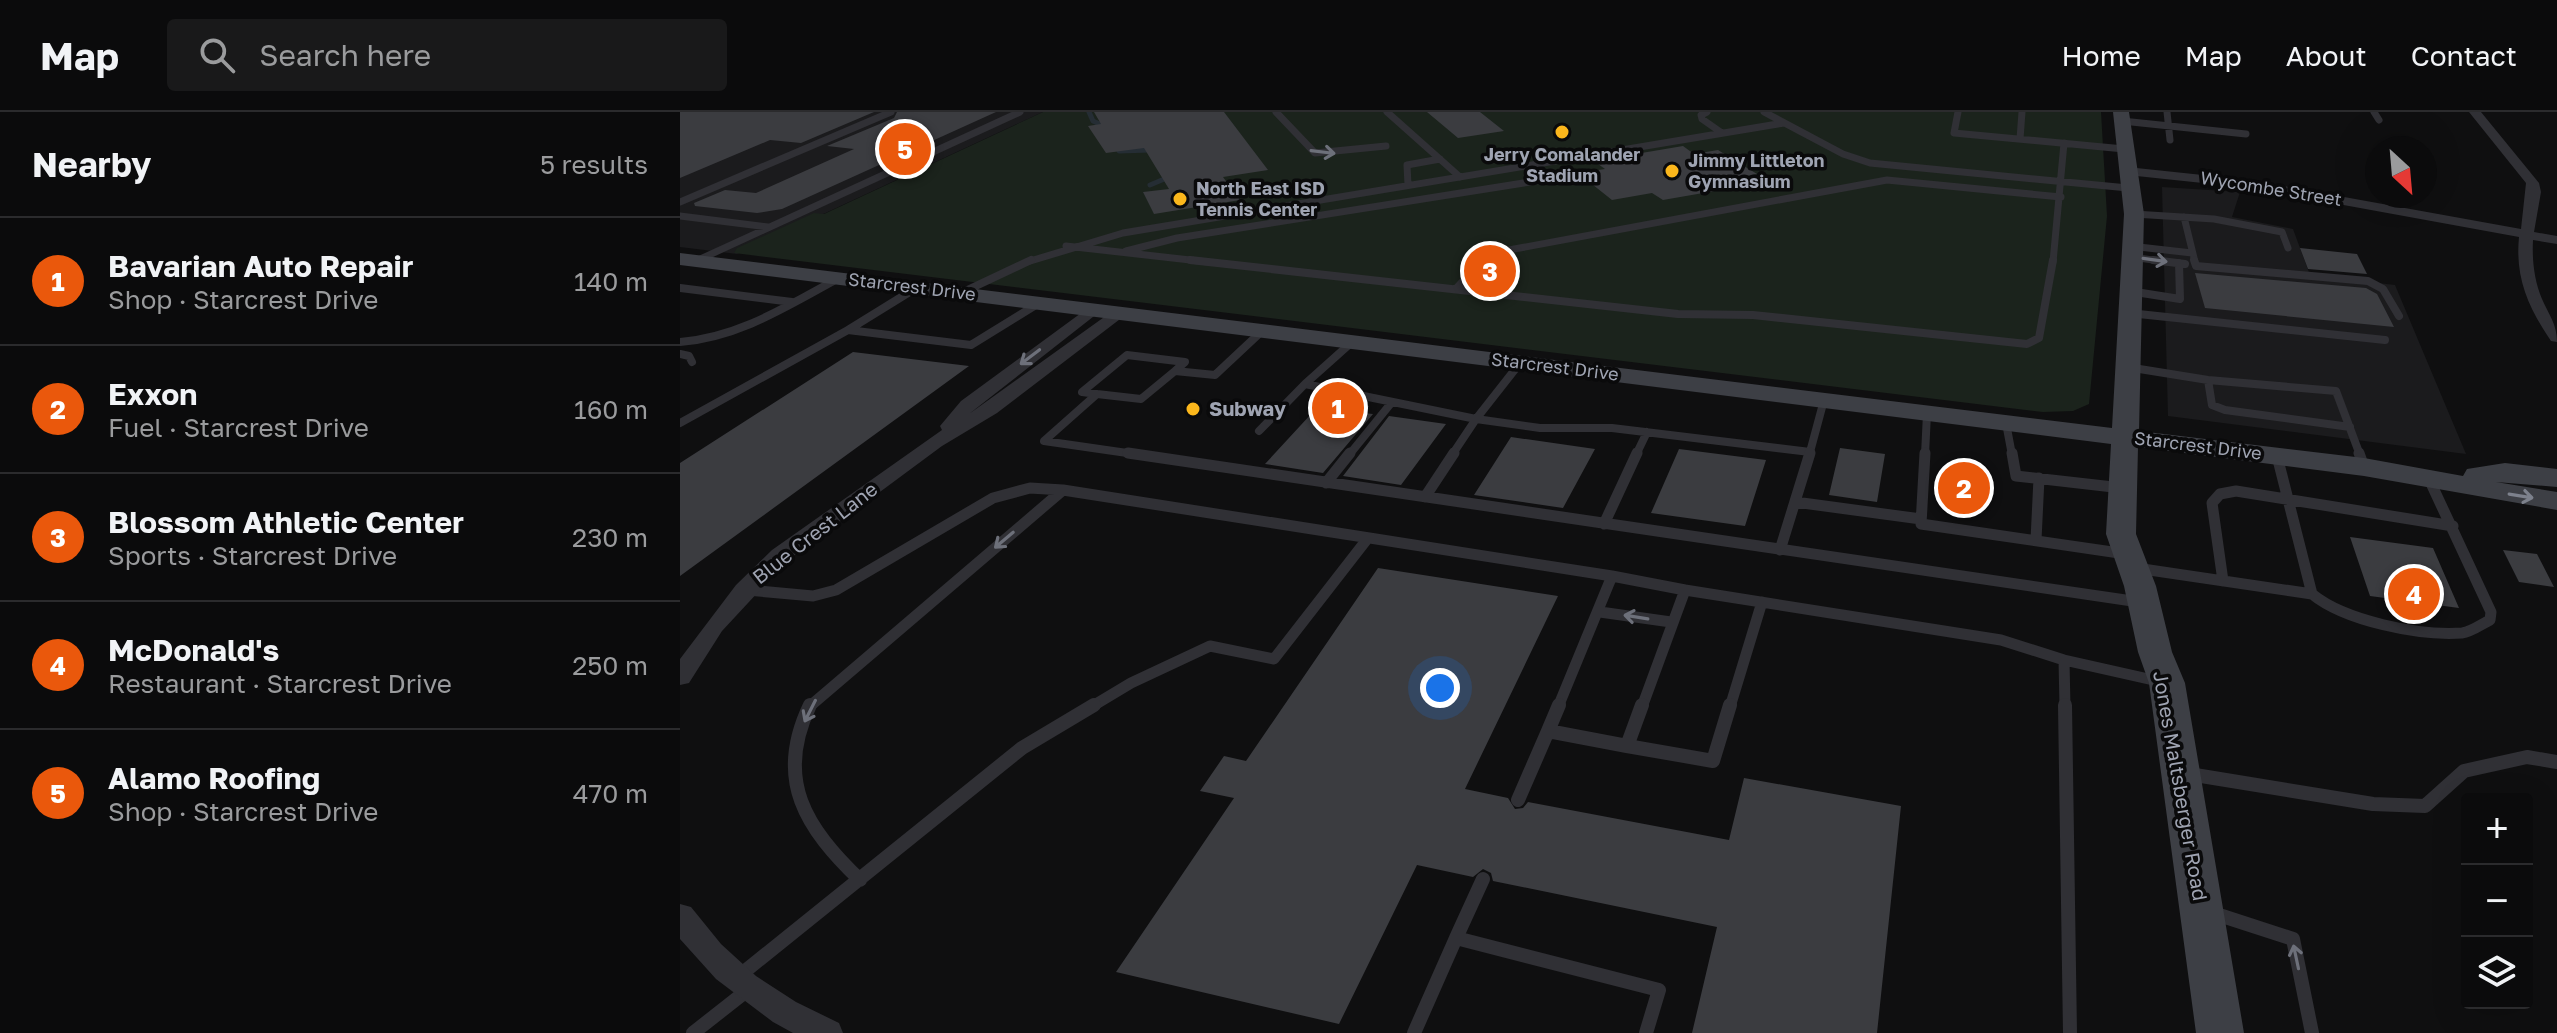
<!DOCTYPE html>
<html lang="en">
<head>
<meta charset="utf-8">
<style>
	:root { --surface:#0b0b0c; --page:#19191a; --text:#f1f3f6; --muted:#9a9b9d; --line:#2b2b2d; --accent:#ea580c }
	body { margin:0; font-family:"Golos Text",sans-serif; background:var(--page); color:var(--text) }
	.controls { position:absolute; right:24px; bottom:24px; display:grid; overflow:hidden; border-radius:8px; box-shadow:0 8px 32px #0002 }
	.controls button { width:72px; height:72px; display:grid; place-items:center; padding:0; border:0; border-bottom:2px solid var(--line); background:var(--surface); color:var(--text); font:40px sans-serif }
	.compass { position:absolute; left:1685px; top:24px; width:72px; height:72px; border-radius:50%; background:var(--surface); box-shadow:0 8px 32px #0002; rotate:154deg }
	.you { position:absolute; left:760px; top:576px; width:28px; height:28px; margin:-20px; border:6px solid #fff; border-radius:50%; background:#1a73e8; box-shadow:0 0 0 12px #1a73e833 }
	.badge { display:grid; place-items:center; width:52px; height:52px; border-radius:50%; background:var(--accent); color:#fff; font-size:26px; font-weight:700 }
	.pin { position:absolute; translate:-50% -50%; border:4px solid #fff; box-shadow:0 2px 8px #0006 }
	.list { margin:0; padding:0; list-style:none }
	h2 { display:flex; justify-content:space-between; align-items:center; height:104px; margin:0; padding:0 32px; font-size:34px }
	h2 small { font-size:26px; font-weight:400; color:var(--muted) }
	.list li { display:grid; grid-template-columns:52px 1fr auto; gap:24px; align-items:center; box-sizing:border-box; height:128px; padding:0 32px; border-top:2px solid var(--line) }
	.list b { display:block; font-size:30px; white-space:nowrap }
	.list p { margin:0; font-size:26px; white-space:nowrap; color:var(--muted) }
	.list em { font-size:26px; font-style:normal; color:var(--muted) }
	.icon { flex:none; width:44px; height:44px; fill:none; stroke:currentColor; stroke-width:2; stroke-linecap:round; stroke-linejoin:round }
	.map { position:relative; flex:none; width:1877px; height:921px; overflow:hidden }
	header { display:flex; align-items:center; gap:48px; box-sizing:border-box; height:112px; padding:0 40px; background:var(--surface); border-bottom:2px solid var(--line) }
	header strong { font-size:38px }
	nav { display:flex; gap:44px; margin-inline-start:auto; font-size:28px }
	.search { width:560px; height:72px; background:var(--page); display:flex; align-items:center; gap:20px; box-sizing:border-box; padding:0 28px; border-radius:8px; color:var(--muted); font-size:30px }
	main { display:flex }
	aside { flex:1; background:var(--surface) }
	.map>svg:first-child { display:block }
	.built { fill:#1b1b1d }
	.green { fill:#1b231c }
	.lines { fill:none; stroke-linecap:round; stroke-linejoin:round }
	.stream { stroke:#252d34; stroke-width:5 }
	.building { fill:#3b3c40 }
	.service-far3 { stroke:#303035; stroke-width:7 }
	.service-far2 { stroke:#303035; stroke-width:8 }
	.service-far1 { stroke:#303035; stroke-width:11 }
	.service { stroke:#303035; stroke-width:14 }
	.minor { fill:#303035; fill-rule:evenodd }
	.secondary { fill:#3d3f45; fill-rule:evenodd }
	.oneway { stroke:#6d707a }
	.oneway2 { stroke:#7d818c }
	.poi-dot { fill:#fbb71c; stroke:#0a0a0b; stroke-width:3 }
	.labels { text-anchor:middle; stroke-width:7; stroke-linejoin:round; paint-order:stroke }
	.far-poi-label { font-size:18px; font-weight:bold; fill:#9fa4b2; stroke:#0a0a0b; text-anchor:start }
	.far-street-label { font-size:18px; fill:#9fa4b2; stroke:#0a0a0b }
	.poi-label { font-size:20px; font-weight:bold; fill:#9fa4b2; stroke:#0a0a0b; text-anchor:start }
	.street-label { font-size:20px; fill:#9fa4b2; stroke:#0a0a0b }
</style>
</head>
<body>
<header>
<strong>Map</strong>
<div class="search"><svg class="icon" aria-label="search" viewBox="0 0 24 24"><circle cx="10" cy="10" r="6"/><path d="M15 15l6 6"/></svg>Search here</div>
<nav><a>Home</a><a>Map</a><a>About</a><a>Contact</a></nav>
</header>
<main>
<aside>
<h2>Nearby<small>5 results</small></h2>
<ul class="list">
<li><span class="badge">1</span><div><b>Bavarian Auto Repair</b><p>Shop · Starcrest Drive</p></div><em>140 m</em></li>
<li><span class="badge">2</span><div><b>Exxon</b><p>Fuel · Starcrest Drive</p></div><em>160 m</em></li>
<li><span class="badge">3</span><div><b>Blossom Athletic Center</b><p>Sports · Starcrest Drive</p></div><em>230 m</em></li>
<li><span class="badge">4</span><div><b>McDonald's</b><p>Restaurant · Starcrest Drive</p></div><em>250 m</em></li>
<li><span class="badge">5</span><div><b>Alamo Roofing</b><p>Shop · Starcrest Drive</p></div><em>470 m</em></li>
</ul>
</aside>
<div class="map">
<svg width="1877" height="921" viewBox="0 0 1877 921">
	<rect width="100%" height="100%" fill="#0f0f10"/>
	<!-- built -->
	<path class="built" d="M0 0H363L57 142 0 135Z
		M1482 75 1560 80 1552 105 1613 117 1630 163 1715 173 1786 342 1488 304Z"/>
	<!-- green -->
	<path class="green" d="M363 0H1421L1427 104 1409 292 1393 299 1363 300 54 141 57 136 134 101 144 102Z"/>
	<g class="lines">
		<!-- stream -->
		<path class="stream" d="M409 0 413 9 426 15
			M436 33 439 39 470 38
			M470 73 489 65"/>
	</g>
	<!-- building -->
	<path class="building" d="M0 0H194L121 31 90 28 0 66Z
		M217 0H316L102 97 77 101 15 94 14 91 45 78 76 81 174 37 147 34 214 6Z
		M414 0H544L588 58 543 65 560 88 474 102 463 80 489 77 464 36 426 41 408 14 421 12Z
		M747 0H800L824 19 778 26Z
		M1003 34 1014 42 1038 38 1077 62 1041 69 1052 76 983 88 972 81 932 88 898 61 925 57 914 49Z
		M1620 136 1677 142 1687 162 1628 157Z
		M1515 161 1686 176 1697 182 1714 215 1525 196Z
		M173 240 289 254 0 464V351Z
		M644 288 689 294 683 301 693 302 643 361 585 352Z
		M709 304 766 312 721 373 663 364Z
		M831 325 915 337 883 396 794 383Z
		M1160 336 1205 342 1197 390 1149 383Z
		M999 337 1086 348 1065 414 971 401Z
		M1670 425 1753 436 1779 496 1690 484Z
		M1823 438 1857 442 1874 475 1839 470Z
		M698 456 878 484 785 677 828 686 835 697 843 696 848 690 1049 728 1064 666 1221 694 1197 921H1012L1037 815 813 769 811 761 803 757 793 765 737 753 659 912 436 860 554 686 520 679 544 644 566 649Z"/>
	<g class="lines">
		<!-- service-far3 -->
		<path class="service-far3" d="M596 0 635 41 706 34
			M707 0 780 65
			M1027 0 1021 3 1022 7 1042 21
			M1084 0 1163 42 1190 51 1448 76
			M1278 0 1274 21 1444 37
			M1487 0 1490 28
			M1694 0 1699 8
			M1442 9 1566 22
			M1340 27 1342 0
			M728 73 727 53 760 47
			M0 90 211 0
			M1454 102 1534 107 1602 120 1608 136
			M0 104 88 115
			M1504 105 1515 150
			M386 134 528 150
			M1450 134 1512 141
			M446 139 497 126 875 66
			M1451 145 1488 150
			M16 149 340 0
			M347 150 443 121 1104 11
			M802 150 818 140 1207 68 1381 85
			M1373 150 1384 31"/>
		<!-- service-far2 -->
		<path class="service-far2" d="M510 148 998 202 1073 203 1347 232 1359 226 1373 148
			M1473 148 1505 152
			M1514 148 1516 154 1688 169 1703 177 1719 204
			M0 176 112 190
			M236 176 168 218 291 233 359 191
			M776 177 803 148
			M1449 179 1500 187 1499 151
			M281 181 351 148
			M1449 201 1705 228
			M0 230C60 225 107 194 159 166
			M672 230 625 272 796 307 840 251
			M0 242 9 244 12 250
			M1447 255 1528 268 1656 279 1680 343
			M1528 268 1532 293 1545 298 1670 315
			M417 282 461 287 495 259
			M0 311 168 218
			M1326 311 1332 343
			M579 319 625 272
			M461 343 364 329 417 282 402 280 447 243 505 250 495 259 535 263 582 219
			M669 343 712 290
			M772 343 796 307 860 316H932L1130 340 1144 288
			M956 343 967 320
			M1129 343 1130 340
			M1245 343 1247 301"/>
		<!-- service-far1 -->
		<path class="service-far1" d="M448 341 1459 490
			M1245 341 1241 412 1446 442
			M1332 341 1336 364 1442 376
			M1679 341 1684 355
			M1597 344 1632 482
			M646 371 670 341
			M745 385 774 341
			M1115 390 1241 407
			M924 412 957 341
			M1356 428 1359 366
			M1100 438 1130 341
			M1456 456 1632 482C1665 509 1739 524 1782 521 1791 520 1802 512 1810 508L1811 500 1749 367
			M932 464 1005 478
			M1543 469 1532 391 1540 382 1556 379 1773 414
			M67 478 133 484 156 478 313 386 350 376 383 378 932 464 878 595
			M920 500 991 510
			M1384 548 1385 595
			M129 595 383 378
			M411 595 451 571 530 534 594 547 688 426
			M962 595 1005 478 1321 528 1384 548 1482 570
			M1050 595 1082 490"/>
		<!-- service -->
		<path class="service" d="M130 593C94 668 126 716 180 768
			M1385 593 1390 921
			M868 619 879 593
			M947 634 1033 649 1050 593
			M1509 662 1693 692 1745 694 1784 659 1847 645 1877 650
			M838 688 868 619 947 634 962 593
			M1533 801 1613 827 1632 921
			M776 826 803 767
			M59 864 342 636 414 593
			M13 921 69 877
			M734 921 776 826 979 878 966 921"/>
		<!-- minor -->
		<path class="minor" d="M1789 0H1801L1859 71 1861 80 1854 120 1877 124V132L1853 128C1852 148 1854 168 1862 187 1869 203 1877 212 1877 230L1871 229C1848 195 1835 166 1839 125L1570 76 1447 63 1441 59 1447 55 1570 68 1841 117 1846 71Z
			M412 193 418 195V201L289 302 434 198 448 201 317 301 262 334 108 448 42 519 9 571 0 573V547L56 473 92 438 262 318 260 314 281 289Z
			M0 792 11 795 41 832 76 864 116 890 159 911 163 921H113L93 910 36 867 0 827Z"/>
		<!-- secondary -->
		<path class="secondary" d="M1433 0H1449L1464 102 1459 319 1684 346 1783 364 1787 357 1825 351 1877 357V375L1816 370 1877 380V398L1684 364 1458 335 1456 422 1476 474 1492 540 1505 571 1564 921H1516L1469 571 1458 540 1444 474 1426 422 1431 332 0 153V141L1432 316 1444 102Z"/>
	</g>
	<!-- one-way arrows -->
	<defs><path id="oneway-shaft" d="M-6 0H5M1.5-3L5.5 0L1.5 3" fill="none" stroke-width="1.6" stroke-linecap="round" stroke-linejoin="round" transform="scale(2)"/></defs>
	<g class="oneway">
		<use href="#oneway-shaft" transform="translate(643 40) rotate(7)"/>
		<use href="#oneway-shaft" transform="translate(1475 148) rotate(8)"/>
		<use href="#oneway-shaft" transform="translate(350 245) rotate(143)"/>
		<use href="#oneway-shaft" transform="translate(324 428) rotate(140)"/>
		<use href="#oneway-shaft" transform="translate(956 505) rotate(-171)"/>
		<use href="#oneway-shaft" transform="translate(130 599) rotate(117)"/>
		<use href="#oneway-shaft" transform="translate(1616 845) rotate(-102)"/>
	</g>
	<use class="oneway2" href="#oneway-shaft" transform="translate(1841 384) rotate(9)"/>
	<!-- markers -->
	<g class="poi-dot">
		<circle cx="882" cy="20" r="8"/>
		<circle cx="992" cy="59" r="8"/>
		<circle cx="500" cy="87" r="8"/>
		<circle cx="513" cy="297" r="8"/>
	</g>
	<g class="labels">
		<!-- far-poi labels -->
		<g class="far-poi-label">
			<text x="882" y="49" text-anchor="middle">Jerry Comalander<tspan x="882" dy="21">Stadium</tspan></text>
			<text x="1008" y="55">Jimmy Littleton<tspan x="1008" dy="21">Gymnasium</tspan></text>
			<text x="516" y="83">North East ISD<tspan x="516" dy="21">Tennis Center</tspan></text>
		</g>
		<!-- far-street labels -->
		<g class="far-street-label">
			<text transform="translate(1591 77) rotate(9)" y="6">Wycombe Street</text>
			<text transform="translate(232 175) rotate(7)" y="6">Starcrest Drive</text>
			<text transform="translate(875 255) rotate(7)" y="6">Starcrest Drive</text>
			<text transform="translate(1518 334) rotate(7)" y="6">Starcrest Drive</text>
		</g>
		<!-- poi labels -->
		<g class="poi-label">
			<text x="529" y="304">Subway</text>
		</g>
		<!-- street labels -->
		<g class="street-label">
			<text transform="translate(135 421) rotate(-38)" y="7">Blue Crest Lane</text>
			<text transform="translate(1500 674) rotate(80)" y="7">Jones Maltsberger Road</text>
		</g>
	</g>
</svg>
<div class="controls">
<button>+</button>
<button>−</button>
<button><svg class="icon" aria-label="layers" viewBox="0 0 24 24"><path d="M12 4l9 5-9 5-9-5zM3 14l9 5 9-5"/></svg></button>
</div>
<svg class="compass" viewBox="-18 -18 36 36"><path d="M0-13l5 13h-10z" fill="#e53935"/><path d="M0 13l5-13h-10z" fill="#9a9b9d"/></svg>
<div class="you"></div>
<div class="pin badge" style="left:658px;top:296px">1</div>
<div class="pin badge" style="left:1284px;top:376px">2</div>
<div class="pin badge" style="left:810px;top:159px">3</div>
<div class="pin badge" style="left:1734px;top:482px">4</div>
<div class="pin badge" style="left:225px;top:37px">5</div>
</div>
</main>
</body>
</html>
